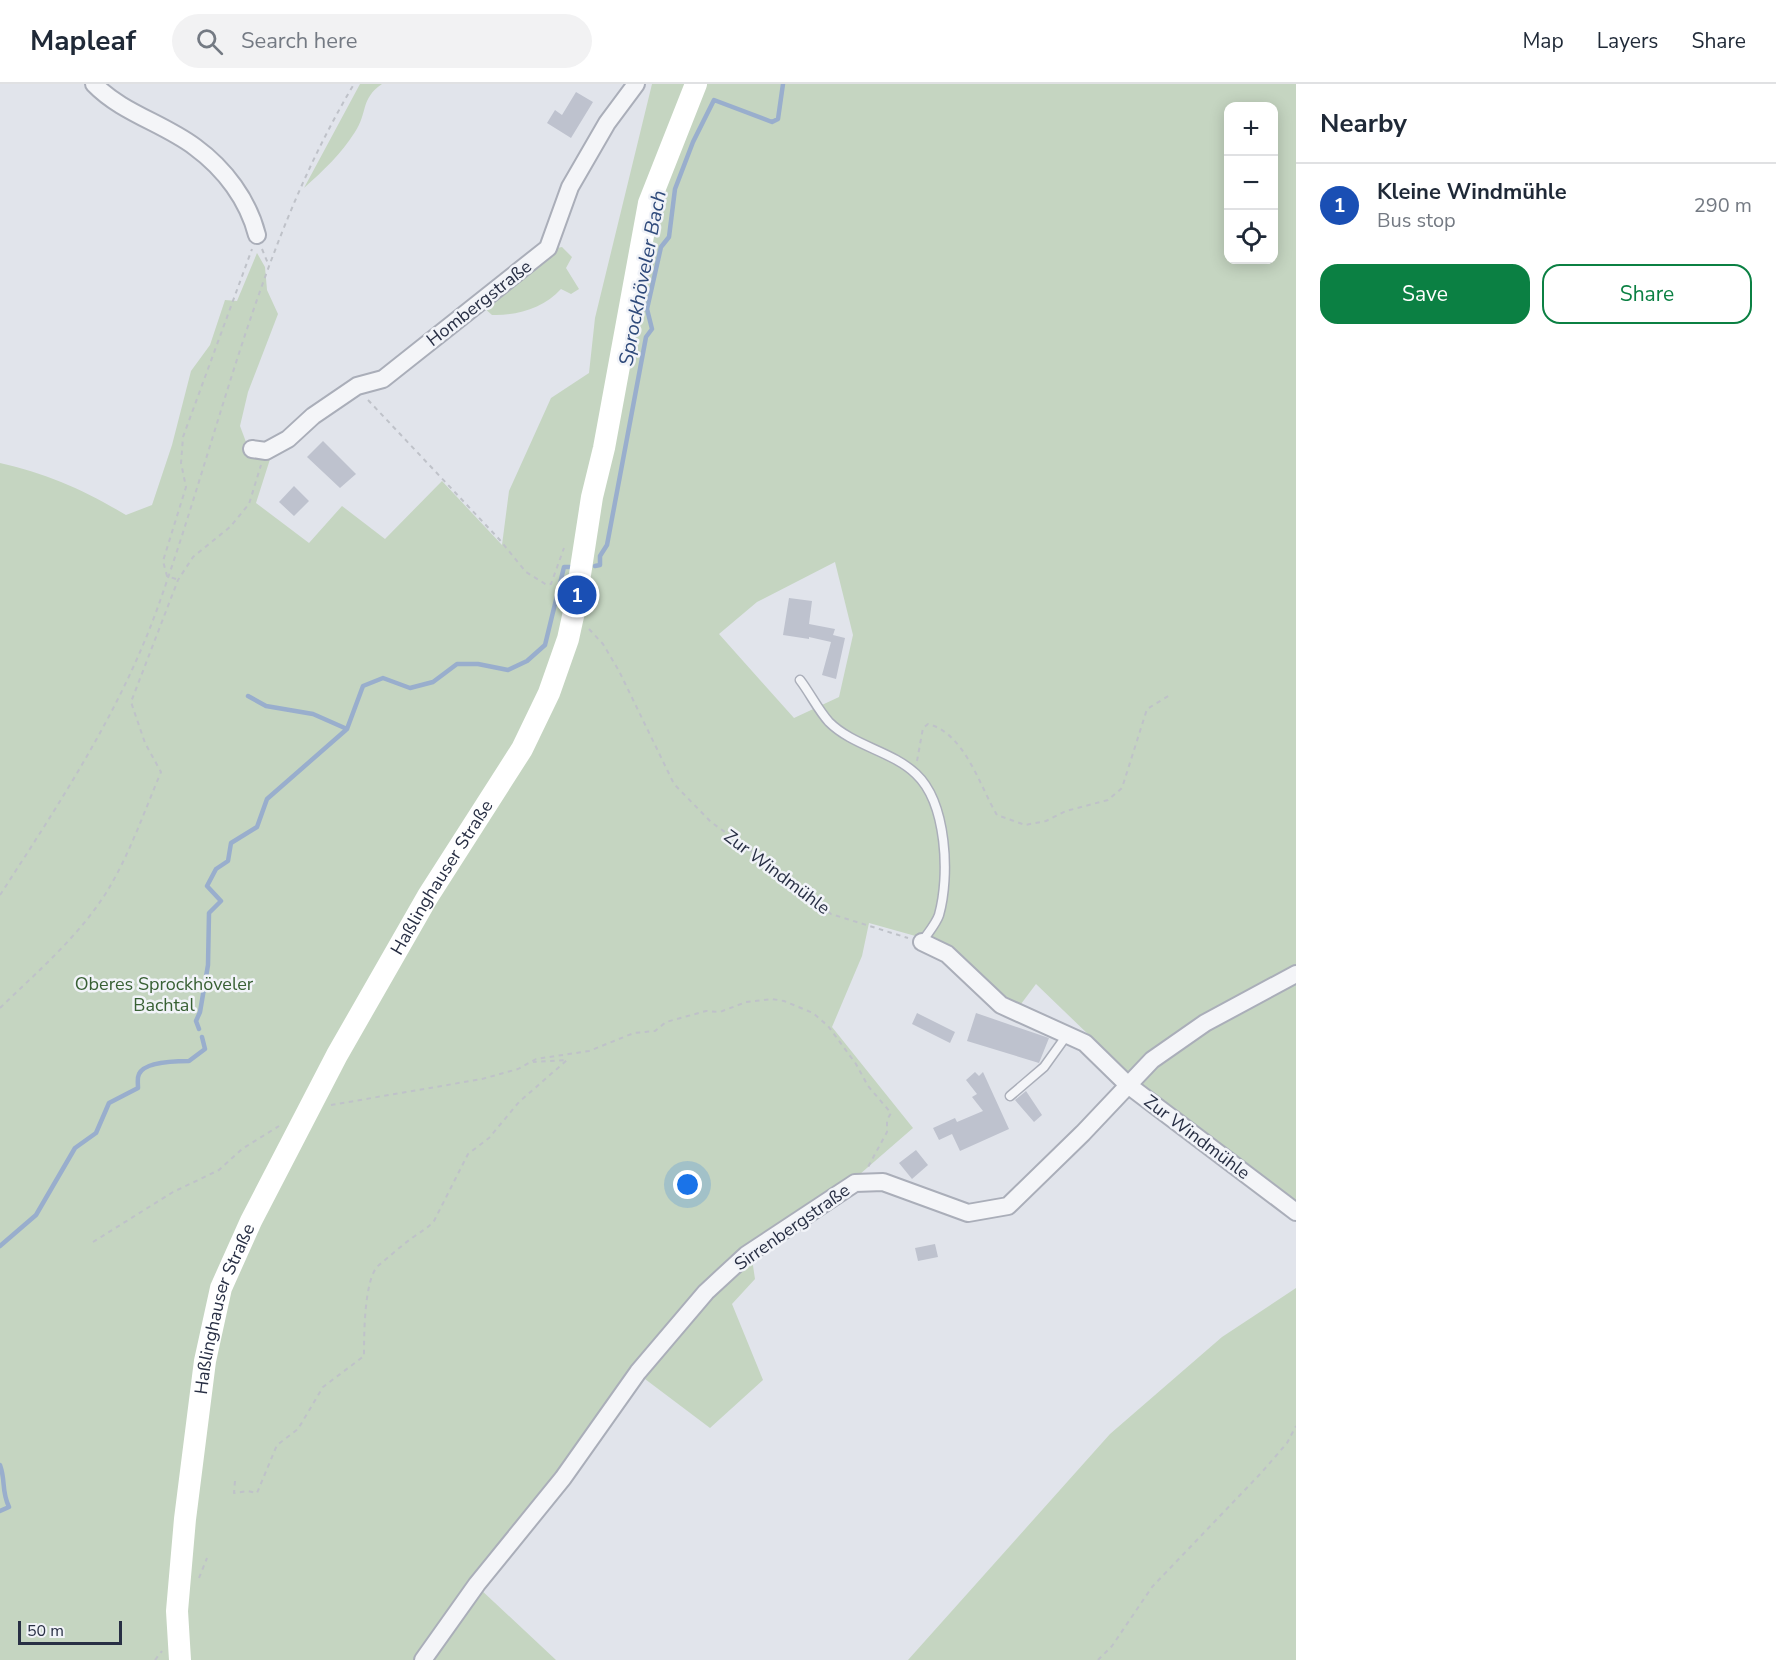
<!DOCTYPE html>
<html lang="en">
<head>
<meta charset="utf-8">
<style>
	:root { --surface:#fff; --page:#f2f2f3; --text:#1f2937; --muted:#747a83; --line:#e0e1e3; --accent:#0b8043 }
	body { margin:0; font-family:"Nunito Sans",sans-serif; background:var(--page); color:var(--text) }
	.controls { position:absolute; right:18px; top:18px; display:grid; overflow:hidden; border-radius:12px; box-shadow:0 3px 15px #0003 }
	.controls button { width:54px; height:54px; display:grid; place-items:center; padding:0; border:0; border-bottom:2px solid var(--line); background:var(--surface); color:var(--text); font:30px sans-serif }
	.scale { position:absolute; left:18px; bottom:15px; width:104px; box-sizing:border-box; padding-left:6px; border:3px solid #282f44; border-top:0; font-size:16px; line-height:21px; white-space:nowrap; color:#282f44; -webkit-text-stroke:4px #f1f3f8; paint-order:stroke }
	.you { position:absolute; left:688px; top:1101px; width:21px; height:21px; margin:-15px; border:4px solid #fff; border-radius:50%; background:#1a73e8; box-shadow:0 0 0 9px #1a73e833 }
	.badge { display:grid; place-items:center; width:39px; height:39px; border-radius:50%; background:var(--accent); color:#fff; font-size:20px; font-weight:700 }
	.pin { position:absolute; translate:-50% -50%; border:3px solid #fff; box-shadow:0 2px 6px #0006 }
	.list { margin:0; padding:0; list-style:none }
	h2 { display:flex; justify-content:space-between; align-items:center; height:78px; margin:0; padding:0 24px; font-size:26px }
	h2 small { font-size:20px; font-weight:400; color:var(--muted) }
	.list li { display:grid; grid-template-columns:39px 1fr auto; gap:18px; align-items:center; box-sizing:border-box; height:84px; padding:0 24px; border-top:2px solid var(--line) }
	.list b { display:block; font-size:22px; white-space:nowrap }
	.list p { margin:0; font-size:20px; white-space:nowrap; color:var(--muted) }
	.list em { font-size:20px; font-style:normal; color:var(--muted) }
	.actions { display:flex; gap:12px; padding:18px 24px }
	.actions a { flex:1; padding:14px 0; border:2px solid var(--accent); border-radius:18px; text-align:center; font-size:21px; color:var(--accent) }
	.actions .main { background:var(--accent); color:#fff }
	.icon { flex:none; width:33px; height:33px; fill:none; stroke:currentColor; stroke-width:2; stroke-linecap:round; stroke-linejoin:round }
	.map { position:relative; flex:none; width:1296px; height:1576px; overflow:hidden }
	header { display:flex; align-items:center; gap:36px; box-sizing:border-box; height:84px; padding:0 30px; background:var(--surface); border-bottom:2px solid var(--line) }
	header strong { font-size:28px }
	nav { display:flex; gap:33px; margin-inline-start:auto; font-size:21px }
	.search { width:420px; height:54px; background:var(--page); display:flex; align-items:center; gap:15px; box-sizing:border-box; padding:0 21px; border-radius:33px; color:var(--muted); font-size:22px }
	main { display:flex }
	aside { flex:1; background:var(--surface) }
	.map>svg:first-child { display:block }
	.green { fill:#c5d5c1; fill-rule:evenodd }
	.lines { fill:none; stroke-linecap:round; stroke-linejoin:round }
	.stream { stroke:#99aecd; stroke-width:4.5 }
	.building { fill:#bec2ce }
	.lane-casing { stroke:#aaaeb9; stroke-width:11 }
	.street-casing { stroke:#aaaeb9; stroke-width:20 }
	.path { stroke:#bfc2c9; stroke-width:2; stroke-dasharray:4.5 4.5; stroke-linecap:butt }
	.lane { stroke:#f4f5f8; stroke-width:8 }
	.street { stroke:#f4f5f8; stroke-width:16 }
	.secondary { stroke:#fff; stroke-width:22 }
	.labels { text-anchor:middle; stroke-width:5; stroke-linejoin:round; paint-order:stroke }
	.street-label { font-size:18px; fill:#282f44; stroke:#f1f3f8 }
	.park-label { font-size:18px; fill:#386034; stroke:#f1f3f8 }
	.water-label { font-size:20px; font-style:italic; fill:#2f4a7b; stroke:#f1f3f8 }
</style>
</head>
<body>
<header>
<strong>Mapleaf</strong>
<div class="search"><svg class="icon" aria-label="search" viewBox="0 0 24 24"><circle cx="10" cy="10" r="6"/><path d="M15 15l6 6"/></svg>Search here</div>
<nav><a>Map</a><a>Layers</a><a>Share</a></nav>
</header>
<main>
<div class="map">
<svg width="1296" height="1576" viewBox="0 0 1296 1576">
	<rect width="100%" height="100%" fill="#e1e4eb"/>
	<!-- green -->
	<path class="green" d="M360 0H382C360 15 368 29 355 48 341 70 323 87 304 104Z
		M652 0H1296V1122L1147 1007 1036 900 1018 924 1004 918 944 860 869 839 862 872 832 943 913 1044 852 1097 745 1166 418 1576H0V379C48 390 84 406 126 431L152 421 172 361 191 287 210 261 225 216 237 217 257 169 265 183 267 206 278 230 248 308 240 342 246 358 269 360 271 372 256 419 309 459 342 422 385 455 442 397 502 461 509 407 551 314 589 289 595 234ZM1228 22H1274V176H1228ZM835 478 853 551 839 613 794 634 719 550 757 518Z
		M562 163 572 173 566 184 579 205 571 210 561 205C544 224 516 232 492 231L483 223 552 165Z
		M752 1175 755 1195 732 1220 763 1296 710 1344 641 1292 709 1210Z
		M1296 1204V1576H908L1110 1350 1222 1253Z
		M479 1504 556 1576H429Z"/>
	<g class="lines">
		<!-- stream -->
		<path class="stream" d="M595 482 600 481V472L607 461 646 253 652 245 647 225 661 163 669 153 675 105 693 58 714 16 772 38 778 35 783 0
			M248 612 266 622 313 630 347 645
			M199 945 196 937 200 928 208 881 209 829 221 817 207 802 216 785 228 777 231 759 257 743 267 715 347 645 363 602 383 594 410 604 433 598 457 580H478L508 586 527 577 545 561 564 483H570
			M0 1162 36 1131 75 1064 96 1049 109 1019 138 1004C138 999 137 994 139 990 145 977 178 977 189 977L205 965 202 953
			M0 1381C6 1398 1 1406 9 1423L0 1427"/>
	</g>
	<!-- building -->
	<path class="building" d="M576 8 593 18 571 54 547 39 555 26 562 31Z
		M323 357 356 390 340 404 307 373Z
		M294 402 309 417 294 432 279 418Z
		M789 514 812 517 809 540 835 545 833 551 845 554 836 595 822 591 831 558 809 553V555L783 551Z
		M917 929 955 948 950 959 912 940Z
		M976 929 1049 954 1039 979 967 957Z
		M975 988 979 992 983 988 1009 1045 960 1067 952 1050 939 1056 933 1044 955 1034 957 1038 983 1027 972 1013 977 1010 966 996Z
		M1026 1007 1042 1031 1034 1038 1015 1016Z
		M916 1066 928 1081 912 1095 899 1079Z
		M935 1160 938 1173 918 1177 915 1164Z"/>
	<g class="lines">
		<!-- lane casing -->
		<g class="lane-casing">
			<path id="lane" d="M800 596C810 609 818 626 829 638 853 662 892 667 916 690 947 719 950 792 939 831 936 840 927 850 922 858
				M1010 1012 1044 983 1067 951"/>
		</g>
		<!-- street casing -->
		<g class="street-casing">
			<path id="street" d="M94 0C122 29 163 39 195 63 225 85 248 116 257 151
				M252 365 266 367 288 355 313 332 357 302 383 295 548 164 570 103 607 39 636 0
				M922 858 947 870 1001 921 1085 959 1128 1001 1296 1128
				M423 1576 477 1500 563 1394 638 1288 706 1208 746 1171 855 1099 883 1098 968 1129 1008 1122 1083 1049 1152 976 1205 939 1296 890"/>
		</g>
		<!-- path -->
		<path class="path" d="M262 165 269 182
			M368 316 499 455 526 488 547 501 551 500 564 464
			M176 495 167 492 163 477 186 403 181 379 183 353 252 165
			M589 545 603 560 619 587 674 700 711 738 769 780 831 830 908 854
			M917 677 923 644 928 640C965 649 980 703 997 731L1025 741 1046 737 1066 727 1108 716 1122 704 1147 625 1170 611
			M0 811C61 717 123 623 160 517 221 344 259 159 354 0
			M0 924C37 888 78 853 106 809 129 772 144 728 161 688L145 659 131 618 178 496 193 473 230 443 249 420 261 381
			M331 1021 482 995 518 985 536 975 589 967 634 949 655 947 666 938 706 927 720 928 746 918 772 915 784 917 813 929 828 942 856 980 868 1002 891 1029 887 1036V1048L868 1083
			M93 1158 173 1108 219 1086 242 1065 279 1042
			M235 1397 234 1409 248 1407 257 1409 277 1361 298 1345 323 1303 364 1272C364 1252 364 1193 379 1181 390 1172 401 1162 412 1154 420 1148 427 1145 434 1137L468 1070 489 1054 519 1018 567 976 533 978
			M199 1494 207 1474
			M155 1576 162 1567
			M1098 1576 1112 1562 1152 1503 1262 1388 1287 1359 1296 1342"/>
		<!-- lane -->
		<use href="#lane" class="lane"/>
		<!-- street -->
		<use href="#street" class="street"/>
		<!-- secondary -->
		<path class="secondary" id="s1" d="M180 1576 177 1527 185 1435 205 1277 221 1204 251 1137 337 971 428 812 522 665 549 609 568 555 575 523 592 413 604 364 649 119 696 0"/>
	</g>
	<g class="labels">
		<!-- street labels -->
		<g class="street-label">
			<text transform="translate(479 219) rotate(-38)" y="6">Hombergstraße</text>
			<text transform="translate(777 788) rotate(37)" y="6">Zur Windmühle</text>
			<text dy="6" stroke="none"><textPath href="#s1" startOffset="842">Haßlinghauser Straße</textPath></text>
			<text transform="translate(1197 1053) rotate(37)" y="6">Zur Windmühle</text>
			<text transform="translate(792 1143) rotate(-35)" y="6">Sirrenbergstraße</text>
			<text dy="6" stroke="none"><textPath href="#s1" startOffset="356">Haßlinghauser Straße</textPath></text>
		</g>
		<!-- park labels -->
		<g class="park-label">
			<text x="164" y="906">Oberes Sprockhöveler<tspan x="164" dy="21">Bachtal</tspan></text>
		</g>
		<!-- water labels -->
		<g class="water-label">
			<text transform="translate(642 194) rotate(-79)" y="7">Sprockhöveler Bach</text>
		</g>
	</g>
</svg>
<div class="controls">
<button>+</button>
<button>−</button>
<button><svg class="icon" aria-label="locate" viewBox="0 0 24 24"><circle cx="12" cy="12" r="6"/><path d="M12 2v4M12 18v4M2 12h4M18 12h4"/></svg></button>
</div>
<div class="scale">50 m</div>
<div class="you"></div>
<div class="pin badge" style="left:577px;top:511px;background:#1a4fb4">1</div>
</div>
<aside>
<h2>Nearby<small></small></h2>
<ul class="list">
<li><span class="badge" style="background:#1a4fb4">1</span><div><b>Kleine Windmühle</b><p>Bus stop</p></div><em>290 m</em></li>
</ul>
<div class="actions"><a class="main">Save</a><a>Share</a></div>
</aside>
</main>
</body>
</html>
